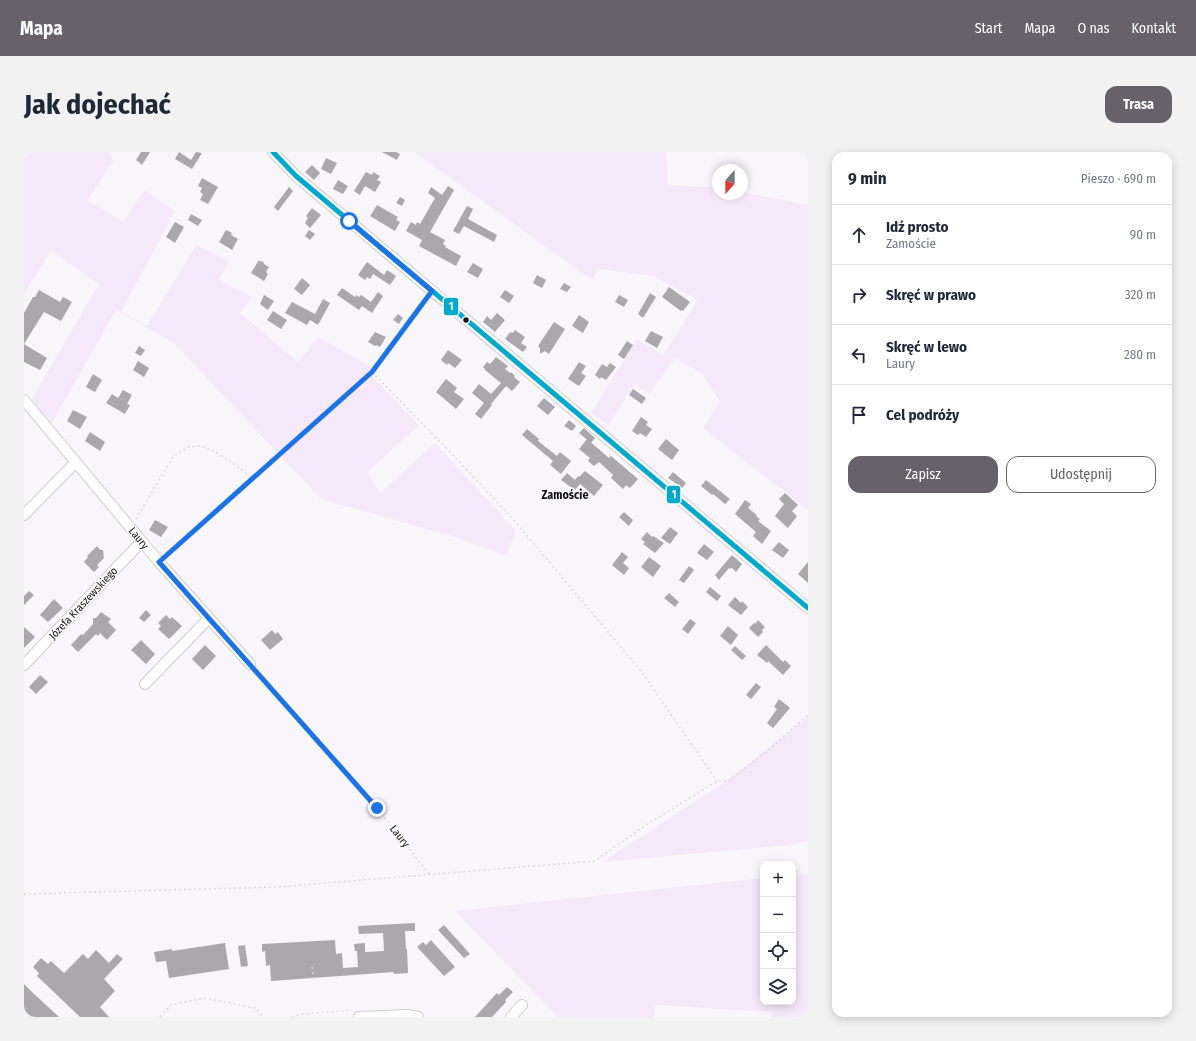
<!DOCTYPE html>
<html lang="pl">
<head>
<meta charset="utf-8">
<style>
	:root { --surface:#fff; --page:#f2f2f3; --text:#1f2937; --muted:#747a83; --line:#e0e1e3; --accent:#676269 }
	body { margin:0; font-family:"Fira Sans Condensed",sans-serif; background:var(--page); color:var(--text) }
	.controls { position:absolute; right:12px; bottom:12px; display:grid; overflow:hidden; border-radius:8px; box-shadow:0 2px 10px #0003 }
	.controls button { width:36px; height:36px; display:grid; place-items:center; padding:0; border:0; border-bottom:1px solid var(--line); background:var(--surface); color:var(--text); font:20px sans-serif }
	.compass { position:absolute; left:688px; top:12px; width:36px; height:36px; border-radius:50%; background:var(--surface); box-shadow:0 2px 10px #0003; rotate:201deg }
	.stop { position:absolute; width:12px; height:12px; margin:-9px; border:3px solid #1a73e8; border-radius:50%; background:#fff }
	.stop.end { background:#1a73e8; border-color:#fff; box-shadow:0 1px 4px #0008 }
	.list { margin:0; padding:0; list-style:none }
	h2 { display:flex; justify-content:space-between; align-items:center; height:52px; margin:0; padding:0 16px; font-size:17px }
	h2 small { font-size:13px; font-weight:400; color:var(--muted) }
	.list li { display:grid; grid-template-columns:26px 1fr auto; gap:12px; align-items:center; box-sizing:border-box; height:60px; padding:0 16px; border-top:1px solid var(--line) }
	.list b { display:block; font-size:15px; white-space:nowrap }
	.list p { margin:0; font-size:13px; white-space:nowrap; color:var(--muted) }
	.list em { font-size:13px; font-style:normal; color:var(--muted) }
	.actions { display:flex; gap:8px; padding:12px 16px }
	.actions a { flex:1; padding:9px 0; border:1px solid var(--accent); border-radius:12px; text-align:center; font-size:14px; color:var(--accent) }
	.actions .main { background:var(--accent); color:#fff }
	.icon { flex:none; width:22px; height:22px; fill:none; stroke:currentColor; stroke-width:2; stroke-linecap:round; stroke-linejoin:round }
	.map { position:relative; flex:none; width:784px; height:865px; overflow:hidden; border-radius:12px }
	header { display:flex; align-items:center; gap:24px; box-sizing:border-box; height:56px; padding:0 20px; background:var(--accent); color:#fff }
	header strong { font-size:19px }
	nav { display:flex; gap:22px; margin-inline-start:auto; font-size:14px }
	.intro { display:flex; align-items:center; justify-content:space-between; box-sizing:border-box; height:96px; padding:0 24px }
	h1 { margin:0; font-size:28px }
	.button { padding:10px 18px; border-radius:12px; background:var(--accent); color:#fff; font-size:14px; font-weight:700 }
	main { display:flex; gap:24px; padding:0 24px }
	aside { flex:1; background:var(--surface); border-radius:12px; box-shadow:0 2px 10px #0003 }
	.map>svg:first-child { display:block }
	.green { fill:#f5e8fb }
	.building { fill:#aba8ad }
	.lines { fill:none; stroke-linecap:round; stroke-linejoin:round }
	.minor-casing { stroke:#d0cdd2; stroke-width:12 }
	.path { stroke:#dad9db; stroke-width:1.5; stroke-dasharray:2 3; stroke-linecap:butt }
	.minor { stroke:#fefefe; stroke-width:10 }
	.bus-1-casing { stroke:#fff; stroke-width:8 }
	.bus-1 { stroke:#00a9ce; stroke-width:5 }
	.route { stroke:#1a73e8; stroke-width:5 }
	.bus-dot { fill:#18131a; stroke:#fff; stroke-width:1.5 }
	.labels { text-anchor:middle; stroke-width:3; stroke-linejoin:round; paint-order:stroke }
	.street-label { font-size:11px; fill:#18131a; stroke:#fff }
	.neighbourhood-label { font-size:12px; font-weight:bold; fill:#18131a; stroke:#fff }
	.line-badge { stroke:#fff; stroke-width:1.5 }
	.badge-label { font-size:11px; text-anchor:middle; font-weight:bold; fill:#fff }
</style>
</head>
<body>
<header>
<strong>Mapa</strong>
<nav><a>Start</a><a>Mapa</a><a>O nas</a><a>Kontakt</a></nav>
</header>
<div class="intro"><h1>Jak dojechać</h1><a class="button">Trasa</a></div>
<main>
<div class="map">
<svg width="784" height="865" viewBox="0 0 784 865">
	<rect width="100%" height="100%" fill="#f9f6fb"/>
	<!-- green -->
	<path class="green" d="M0 0H86L89 9 64 48 99 70 120 38 151 59 97 160 123 174 172 93 205 109 195 128 228 145 216 161 274 210 294 185 348 215 344 220 395 273 343 320 356 341 411 291 492 379 482 404 431 385 297 347 150 191 92 158 28 271 7 248 75 132 27 99 0 142Z
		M390 0H642L644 33 691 35 694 36V42H718V40L784 53V358L679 276 696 249 677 221 651 206 625 242 610 232 585 273 567 261 613 187 639 203 674 148 629 124 575 117 568 128Z
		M784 565V689L764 693 578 710 701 630Z
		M784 722V865H748V860L631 853 630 865H534L431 759 739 726V850H769V723Z"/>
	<!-- building -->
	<path class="building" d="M117 0H126L118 13 112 8Z
		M155 0 167 8 172 0 178 1 168 17 151 7Z
		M358 0H372L376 2 373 8Z
		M302 6 313 11 307 22 297 17Z
		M288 13 296 21 290 28 281 20Z
		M342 20 348 23 349 20 356 24 353 28 357 30 351 40 341 34 336 43 330 39Z
		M178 26 194 35 184 52 176 48 179 42 176 40 178 36 174 34Z
		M314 28 324 34 319 42 309 37Z
		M424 34 430 38 406 80 421 88 419 92 422 94 421 95 437 104 432 114 395 94 398 88 382 79 387 70 392 73 393 70 396 72 411 46 404 41 407 35 418 43Z
		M265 35 269 39 254 59 250 55Z
		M376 45 381 48 378 54 372 51Z
		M353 53 374 65 372 68 376 70 371 79 346 64Z
		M443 54 449 57 444 67 473 83 470 90 440 74 435 82 429 79Z
		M288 56 297 63 286 76 281 71 284 66 282 64Z
		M167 62 178 68 174 74 164 68Z
		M151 70 160 75 151 91 142 85Z
		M202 78 208 81 207 83 214 87 208 98 195 90Z
		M285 78 291 82 286 88 281 84Z
		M235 108 237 110 239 109 240 112 245 115 242 120 244 122 240 129 227 121Z
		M343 110 360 123 363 118 372 124 366 133 349 122 346 127 343 125 341 128 334 123Z
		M449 111 459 117 454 126 443 120Z
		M513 123 522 128 518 136 509 131Z
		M278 126 286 133 278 143 270 137Z
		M540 131 547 135 543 140 536 137Z
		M645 135 666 150 659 159 658 158 657 159 638 145Z
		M318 136 331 145 332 143 335 145 337 143 347 150 354 140 359 144 348 161 338 154 335 158 313 143Z
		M15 138 36 150 39 145 48 150 37 169 20 160 0 192 23 206 16 218 0 210V161L9 145H11Z
		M481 138 490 144 485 151 476 145Z
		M626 141 632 145 619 166 614 162Z
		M240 143 250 149 244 158 236 152Z
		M595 143 604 148 600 155 591 150Z
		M299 147 306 151 294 173 286 168 283 173 261 161 268 150 291 162Z
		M249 159 263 168 257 177 243 168Z
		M473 161 481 168 471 180 459 170 463 164 467 168Z
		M374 162 379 166 375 172 369 168Z
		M555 163 565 170 559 181 548 174Z
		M530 170 541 177 525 202 521 199 516 202V196L514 194Z
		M491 178 501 185 497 191 503 195 499 200 481 187 486 180 489 181Z
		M627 179 639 185 633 196 621 189Z
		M351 180 362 185 356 195 352 193 351 194 344 190Z
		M603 189 609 193 600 207 594 203Z
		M115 194 121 198 117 204 111 201Z
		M424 198 438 208 431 216 424 211 423 213 417 208Z
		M472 205 484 214 481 217 486 221 487 220 491 224 490 225 496 230 488 239 482 234 467 252 468 253 457 267 451 262 460 251 448 241 455 232 467 242 477 231 461 218V217L459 215 463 210 466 212Z
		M114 209 125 216 120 225 109 218Z
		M555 210 562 214 557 221 562 224 555 234 544 227Z
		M586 211 592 215 582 228 577 225 576 227 571 223 578 212 583 215Z
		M69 222 78 228 71 240 62 235Z
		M422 227 433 236 430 240 440 247 432 257 412 240Z
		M609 237 622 246 618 252 605 243Z
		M99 238 108 243 103 252 106 253 101 262 82 251 88 242 94 246Z
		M520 246 531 255 524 263 513 254Z
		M49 258 63 265 56 277 43 269Z
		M617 265 624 270 622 273 628 277 622 285 616 281 614 283 608 279Z
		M545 268 552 274 548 279 540 274Z
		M560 276 571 286 567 291 555 281Z
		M503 277 515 287 514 289 533 304 536 300 547 309 537 322 526 313 529 309 498 283Z
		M66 280 81 290 76 299 61 289Z
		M563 287 585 306 587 304 614 327 606 336 602 333 599 337 587 326 589 323 587 321 575 310 570 314 564 309 566 306 555 297Z
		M642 287 655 298 648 308 634 297Z
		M561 319 579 333 570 344 556 332 551 338 537 328 543 321 551 328 554 324 555 325Z
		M649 320 662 331 658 336 644 326Z
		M682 328 706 347 701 352 689 342 688 343 677 334Z
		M761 341 774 353 768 359 773 364 764 376 751 364 760 352 755 347Z
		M721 348 727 352 724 356 733 363 732 364 736 367 734 369 747 379 738 392 729 384 732 380 711 362Z
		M600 360 609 368 605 374 595 365Z
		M131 368 144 375 137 385 125 378Z
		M646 375 654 381 646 392 637 386Z
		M623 380 628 385 629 384 640 391 631 401 619 392 621 390 617 387Z
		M755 390 765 398 759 406 748 398Z
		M680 392 690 400 683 408 673 401Z
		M73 394 76 398H79L80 406 73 413 75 415 70 420 60 410 64 405 63 404Z
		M598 400 604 405 599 411 605 416 600 423 588 413Z
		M708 403 718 412 712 420 708 416 706 417 705 416 695 428 691 423Z
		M625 405 637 414 629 425 617 415Z
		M784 410V431L774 422Z
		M665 414 670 418 660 431 655 428Z
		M686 435 697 444 693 449 682 440Z
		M5 439 10 443 0 453V444Z
		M645 441 655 450 651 455 640 446Z
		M711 445 717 451 718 449 724 455 717 463 704 453Z
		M30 447 39 456 24 470 16 463Z
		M122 458 127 463 120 470 115 466Z
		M77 460 87 467 84 470 92 478 83 488 76 481 74 484 72 482 54 500 47 493 57 482 59 483 69 472V466H72Z
		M142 463 146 467 148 465 158 474 145 487 134 477 137 474 134 471Z
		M666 467 672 471 664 482 658 477Z
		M734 468 741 475 738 478 739 480 734 485 725 476 730 471 731 472Z
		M704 474 714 483 707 493 696 484Z
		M0 475 11 485 0 496Z
		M248 478 251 482 254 480 259 487 246 498 237 488Z
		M117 488 131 502 122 512 107 498Z
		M181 493 192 504 179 518 168 507Z
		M742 493 759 510 761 508 767 514 759 523 744 509 743 511 733 503Z
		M711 494 722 504 718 508 707 498Z
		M16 523 24 530 12 542 5 535Z
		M732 531 737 535 727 547 722 543Z
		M755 547 766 556 749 576 743 571 753 557 750 555Z
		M391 771V779H381L382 797H383L384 821 370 822 369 820 330 823 247 829 246 813 242 814 241 799 238 800V792L311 788 312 802 318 801 319 816 334 815 333 799H331L330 792 341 791V800L360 799 359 781 335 782 334 774Z
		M420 773 446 802 440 806 414 778Z
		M407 788 431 815 420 824 393 795 399 790 402 793Z
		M201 791 205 817 145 826 142 809 132 810 130 800 148 797V799Z
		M221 793 224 814 217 815 214 794Z
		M72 798 85 811 93 802 99 807 80 827 91 839 76 855 85 865H56L13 824 15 821 9 815 17 806 24 812 27 809 40 821 59 802 64 807Z
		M0 832 8 840 35 865H0Z
		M483 835 489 840 481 848 482 850 468 865H451L473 841 475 843Z"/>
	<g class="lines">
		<!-- minor casing -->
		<g class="minor-casing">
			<path id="minor" d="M249 0 272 24 784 456
				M0 248 135 410 226 512
				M0 363 52 310
				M0 513 118 389
				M121 532 185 466
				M335 865 383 863 394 865
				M487 865 498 853"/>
		</g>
		<!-- path -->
		<path class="path" d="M348 220 425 299 489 367 617 519 693 629
			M112 367 149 305 164 295 177 294 189 299 209 311 228 326
			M141 405 348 220 403 146
			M232 519 353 656 405 722
			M0 742 252 735 571 709 619 675 693 629H705L743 599 784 563
			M288 815 290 827
			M136 865 147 853 181 846 231 856 239 865
			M268 865 279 862 328 858
			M748 865H752"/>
		<!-- minor -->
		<use href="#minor" class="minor"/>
		<!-- bus-1 casing -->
		<g class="bus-1-casing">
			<path id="bus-1" d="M249 0 272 24 784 456"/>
		</g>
		<!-- bus-1 -->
		<use href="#bus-1" class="bus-1"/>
	</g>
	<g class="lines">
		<!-- route -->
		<path class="route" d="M325 69 408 139 348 220 135 410 353 656"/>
	</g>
	<!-- markers -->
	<circle class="bus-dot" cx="442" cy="168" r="3.5"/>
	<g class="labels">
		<!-- street labels -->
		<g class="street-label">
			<text transform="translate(115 386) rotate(51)" y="4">Laury</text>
			<text transform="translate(59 451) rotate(-47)" y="4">Józefa Kraszewskiego</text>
			<text transform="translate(376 684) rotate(52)" y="4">Laury</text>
		</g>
		<!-- neighbourhood labels -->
		<g class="neighbourhood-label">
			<text x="541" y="347">Zamoście</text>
		</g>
	</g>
	<g class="line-badge">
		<rect x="419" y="145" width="16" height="19" rx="4" fill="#00a9ce"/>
		<rect x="642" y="333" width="15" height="19" rx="4" fill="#00a9ce"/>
	</g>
	<g class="badge-label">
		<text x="427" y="158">1</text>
		<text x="650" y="346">1</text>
	</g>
</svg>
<div class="controls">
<button>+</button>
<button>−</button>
<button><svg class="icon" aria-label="locate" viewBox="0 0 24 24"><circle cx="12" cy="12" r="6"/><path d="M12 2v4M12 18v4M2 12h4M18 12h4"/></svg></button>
<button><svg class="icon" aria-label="layers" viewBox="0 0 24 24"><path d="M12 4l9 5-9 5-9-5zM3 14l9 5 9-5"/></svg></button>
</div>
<svg class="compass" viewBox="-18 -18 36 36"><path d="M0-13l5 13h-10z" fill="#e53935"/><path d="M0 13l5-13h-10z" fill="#747a83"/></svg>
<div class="stop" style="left:325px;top:69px"></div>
<div class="stop end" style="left:353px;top:656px"></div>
</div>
<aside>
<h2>9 min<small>Pieszo · 690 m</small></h2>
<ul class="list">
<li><svg class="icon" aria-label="ahead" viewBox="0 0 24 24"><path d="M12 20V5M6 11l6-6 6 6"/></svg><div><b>Idź prosto</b><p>Zamoście</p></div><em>90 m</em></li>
<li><svg class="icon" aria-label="right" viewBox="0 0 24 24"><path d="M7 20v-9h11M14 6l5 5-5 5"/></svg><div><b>Skręć w prawo</b></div><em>320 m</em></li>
<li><svg class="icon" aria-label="left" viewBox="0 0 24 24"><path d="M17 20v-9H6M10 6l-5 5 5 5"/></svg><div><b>Skręć w lewo</b><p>Laury</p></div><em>280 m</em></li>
<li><svg class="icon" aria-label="arrive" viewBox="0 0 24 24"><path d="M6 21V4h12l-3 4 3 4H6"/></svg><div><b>Cel podróży</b></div></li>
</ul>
<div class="actions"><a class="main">Zapisz</a><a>Udostępnij</a></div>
</aside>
</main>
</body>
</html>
